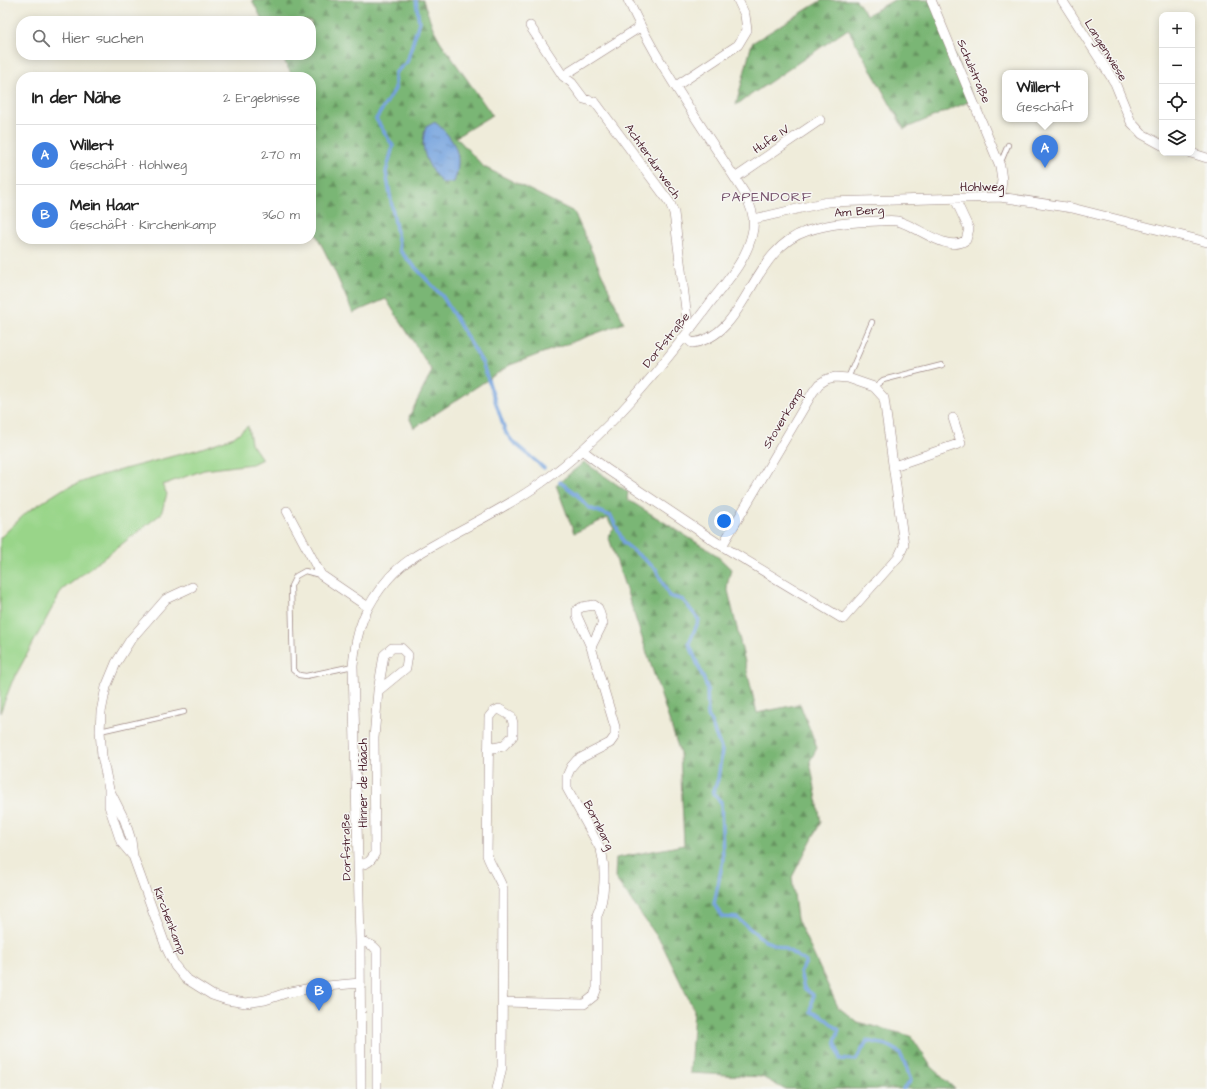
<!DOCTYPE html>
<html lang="de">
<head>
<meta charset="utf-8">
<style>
	:root { --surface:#fff; --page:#f6f6f6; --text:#222; --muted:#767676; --line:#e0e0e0; --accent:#d93025 }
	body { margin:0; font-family:"Architects Daughter",sans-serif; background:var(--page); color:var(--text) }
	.controls { position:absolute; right:12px; top:12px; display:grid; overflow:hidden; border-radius:8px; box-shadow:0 2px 10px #0003 }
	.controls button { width:36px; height:36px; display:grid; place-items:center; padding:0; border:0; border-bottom:1px solid var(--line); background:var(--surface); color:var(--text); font:20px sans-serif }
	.you { position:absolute; left:724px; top:521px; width:14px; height:14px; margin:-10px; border:3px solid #fff; border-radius:50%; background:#1a73e8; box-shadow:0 0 0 6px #1a73e833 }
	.badge { display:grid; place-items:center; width:26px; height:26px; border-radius:50%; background:var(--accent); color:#fff; font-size:13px; font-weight:700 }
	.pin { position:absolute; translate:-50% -33px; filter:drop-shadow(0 1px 2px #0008) }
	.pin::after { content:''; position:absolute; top:21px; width:14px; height:12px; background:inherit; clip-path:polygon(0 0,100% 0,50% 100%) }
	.popup { position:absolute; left:1002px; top:70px; width:86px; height:52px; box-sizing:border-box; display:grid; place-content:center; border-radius:8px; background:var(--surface); filter:drop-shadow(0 1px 3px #0005); font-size:13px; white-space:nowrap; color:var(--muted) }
	.popup b { font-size:15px; color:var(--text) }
	.popup::after { content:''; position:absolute; left:50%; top:100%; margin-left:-8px; border:8px solid transparent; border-top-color:var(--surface) }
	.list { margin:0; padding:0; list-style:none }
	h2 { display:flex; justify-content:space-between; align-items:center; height:52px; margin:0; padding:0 16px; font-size:17px }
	h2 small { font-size:13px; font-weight:400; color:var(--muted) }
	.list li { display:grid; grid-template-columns:26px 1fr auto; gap:12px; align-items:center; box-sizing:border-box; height:60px; padding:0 16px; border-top:1px solid var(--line) }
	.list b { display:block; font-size:15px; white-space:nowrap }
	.list p { margin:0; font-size:13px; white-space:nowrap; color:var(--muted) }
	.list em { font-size:13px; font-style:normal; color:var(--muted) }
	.icon { flex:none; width:22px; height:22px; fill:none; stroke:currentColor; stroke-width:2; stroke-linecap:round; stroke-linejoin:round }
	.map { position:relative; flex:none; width:1207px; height:1089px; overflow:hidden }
	.search { position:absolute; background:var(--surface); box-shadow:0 2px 10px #0003; left:16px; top:16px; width:300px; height:44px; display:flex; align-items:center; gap:10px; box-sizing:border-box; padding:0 14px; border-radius:16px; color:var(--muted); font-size:15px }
	.panel { position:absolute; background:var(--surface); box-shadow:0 2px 10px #0003; left:16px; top:72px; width:300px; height:172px; border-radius:16px }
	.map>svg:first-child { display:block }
	.green { fill:#99d589; stroke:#727a5a }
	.forest { fill:url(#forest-firs); stroke:#626a50 }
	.water { fill:url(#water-ripples); stroke:#606184 }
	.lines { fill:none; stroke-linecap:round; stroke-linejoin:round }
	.stream { stroke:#75a3de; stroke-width:3.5 }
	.lane-casing { stroke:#9c8682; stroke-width:6 }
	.street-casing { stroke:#9c8682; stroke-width:10 }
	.lane { stroke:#fff; stroke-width:4.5 }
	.street { stroke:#fff; stroke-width:9 }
	.labels { text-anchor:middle; stroke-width:3; stroke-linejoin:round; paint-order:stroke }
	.street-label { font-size:12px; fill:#4a1f2b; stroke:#f6f6f2 }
	.quarter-label { font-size:14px; letter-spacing:1px; fill:#76526c; stroke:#f6f6f2 }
</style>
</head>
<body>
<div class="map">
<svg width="1207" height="1089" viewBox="0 0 1207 1089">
	<defs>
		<pattern id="forest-firs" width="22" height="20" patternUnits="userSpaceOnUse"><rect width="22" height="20" fill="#7ab675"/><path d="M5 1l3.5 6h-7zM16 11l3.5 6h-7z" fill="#669360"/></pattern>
		<pattern id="water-ripples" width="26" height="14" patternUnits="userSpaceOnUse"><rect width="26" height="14" fill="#75a3de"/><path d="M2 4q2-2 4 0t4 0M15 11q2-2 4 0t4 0" fill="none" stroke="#6284b4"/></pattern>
	</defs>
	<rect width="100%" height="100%" fill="#f6f6f2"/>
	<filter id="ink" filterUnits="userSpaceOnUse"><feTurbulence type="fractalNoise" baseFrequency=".025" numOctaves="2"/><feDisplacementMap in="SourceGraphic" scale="8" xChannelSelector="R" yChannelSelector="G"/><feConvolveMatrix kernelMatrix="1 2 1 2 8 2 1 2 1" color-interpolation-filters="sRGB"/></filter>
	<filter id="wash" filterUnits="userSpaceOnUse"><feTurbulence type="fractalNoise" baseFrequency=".012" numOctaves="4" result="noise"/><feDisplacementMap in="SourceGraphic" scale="16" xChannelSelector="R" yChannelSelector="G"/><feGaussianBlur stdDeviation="0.9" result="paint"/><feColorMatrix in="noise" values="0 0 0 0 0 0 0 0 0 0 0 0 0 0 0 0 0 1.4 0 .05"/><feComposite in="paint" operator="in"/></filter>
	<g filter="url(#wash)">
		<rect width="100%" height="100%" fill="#efecda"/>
		<!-- green -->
		<path class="green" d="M248 426 251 443 262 459 252 464 204 470 162 485 167 494 161 514 62 590 12 682 0 713V538L3 535 27 512 63 489 98 476 196 450 234 437Z"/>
		<!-- forest -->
		<path class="forest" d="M252 0H423L433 28 440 41 492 115 456 137 484 167 574 212 624 323 510 365 414 428 409 417 432 371 386 299 353 313 335 272 311 224V77H293L281 55H311V21H263Z
			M822 0H856L867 15 894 0H931L973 100 904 129 848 29 736 105 752 43Z
			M584 462 628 492 627 499 715 554 731 569 727 586 757 713 800 704 817 748 810 761 821 822 792 877 797 919 838 1007 857 1022 911 1036 932 1068 955 1089H784L762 1077 690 1073 694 1010 661 942 615 878 616 858 684 845 680 753 608 535 614 529 607 518 574 533 556 485Z"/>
		<!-- water -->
		<path class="water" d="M435 122C455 140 464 155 454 182L443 184C428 168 418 149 426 127Z"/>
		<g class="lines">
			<!-- stream -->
			<path class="stream" d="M416 0 419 22 407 62 395 73V89L376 119 393 146 386 172 400 251 443 297 482 362 506 433 513 442 544 468
				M560 482 576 494 589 508 611 516 624 543 656 569 669 596 683 600 699 620 689 643 707 687 708 715 722 751 718 779 713 793 721 802 723 860 714 904 722 917 737 918 765 941 785 948 806 962 800 972 804 988 813 995 811 1012 822 1016 839 1030 835 1041 840 1059 856 1060 867 1041C901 1047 900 1049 911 1081L903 1089"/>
		</g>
	</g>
	<g filter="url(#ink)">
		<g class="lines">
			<!-- lane casing -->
			<g class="lane-casing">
				<path id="lane" d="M1000 164 1008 145
					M848 378 872 322
					M874 387 883 380 942 365
					M320 575 305 571 296 576 291 586 293 670 299 675 306 676 353 666
					M100 731 184 712"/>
			</g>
			<!-- street casing -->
			<g class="street-casing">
				<path id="street" d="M931 0 1000 166 1002 180 1000 197
					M1062 0 1115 83 1131 122 1142 134 1162 145
					M530 26 563 76 572 83 584 99 595 102 670 203 674 213 688 326 691 329
					M563 76 640 27
					M676 86 738 45 747 30 745 15 738 0
					M1191 153 1207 158
					M735 178 820 120
					M754 219 827 202 1000 197 1072 208 1207 242
					M685 337 692 343C748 336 749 250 807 231 831 223 854 222 879 221 884 221 891 220 897 221 917 225 947 254 966 240L969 229 955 199
					M582 450 608 470 722 546 843 619 899 556 904 545 884 398 874 387 848 378 835 377 827 379 819 384 813 392 722 546
					M894 466 961 443 953 418
					M287 511 321 575 368 607
					M488 749 503 746 513 736V723L511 716 499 709 493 712 489 717 487 855C491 867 499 877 503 889L502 1067 497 1089
					M109 789 125 821 131 840 133 856 166 947 175 966 185 978 212 995 227 1000 246 1003 265 1000 286 993 316 987 360 983
					M132 855 121 842 109 806V789L102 756 100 731 101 712 106 687 116 663 131 639 166 599 192 587
					M358 865C368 864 371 861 375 853L374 738 378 691 384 655 392 648H401L408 655 406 668 378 691
					M360 940 373 946 377 950V1089
					M503 1002 584 1004 594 996 597 988V915C605 898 606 869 601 850L567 788V776L571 767 577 760 610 743 615 736V727L591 647 577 616V610L582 607 594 605 598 608 603 623 591 647
					M361 1089 360 940 353 666C356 630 365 605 389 578 406 559 427 549 448 537 479 520 512 504 541 483 606 437 662 367 710 303 726 282 746 261 752 234 756 219 751 207 745 194 705 130 659 68 628 0"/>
			</g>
			<!-- lane -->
			<use href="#lane" class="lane"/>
			<!-- street -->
			<use href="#street" class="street"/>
		</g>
	</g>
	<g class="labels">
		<!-- street labels -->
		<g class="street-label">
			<text transform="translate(1106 50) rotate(58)" y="4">Langenwiese</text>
			<text transform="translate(974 71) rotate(67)" y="4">Schulstraße</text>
			<text transform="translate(771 139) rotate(-34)" y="4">Hufe IV</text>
			<text transform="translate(653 161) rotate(55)" y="4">Achterdurwech</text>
			<text x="982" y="191">Hohlweg</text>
			<text transform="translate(859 211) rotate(-4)" y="4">Am Berg</text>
			<text transform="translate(666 340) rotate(-51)" y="4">Dorfstraße</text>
			<text transform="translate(783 418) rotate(-59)" y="4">Stoverkamp</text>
			<text transform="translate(363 783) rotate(-90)" y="4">Hinner de Hääch</text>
			<text transform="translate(599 825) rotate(63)" y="4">Bornbarg</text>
			<text transform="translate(346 847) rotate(-91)" y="4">Dorfstraße</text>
			<text transform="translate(170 921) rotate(69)" y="4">Kirchenkamp</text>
		</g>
		<!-- quarter labels -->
		<g class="quarter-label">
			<text x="767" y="201">PAPENDORF</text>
		</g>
	</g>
</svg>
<div class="controls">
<button>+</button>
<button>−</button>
<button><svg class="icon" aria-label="locate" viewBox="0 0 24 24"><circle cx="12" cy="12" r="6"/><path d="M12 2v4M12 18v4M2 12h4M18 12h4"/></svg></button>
<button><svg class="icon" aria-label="layers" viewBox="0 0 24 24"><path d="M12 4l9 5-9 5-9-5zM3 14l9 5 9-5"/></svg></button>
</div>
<div class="you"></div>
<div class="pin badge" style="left:1045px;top:168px;background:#3f7fe0">A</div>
<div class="popup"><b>Willert</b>Geschäft</div>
<div class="pin badge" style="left:319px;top:1011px;background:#3f7fe0">B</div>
<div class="search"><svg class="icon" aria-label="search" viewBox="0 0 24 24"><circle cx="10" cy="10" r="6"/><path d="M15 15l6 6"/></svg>Hier suchen</div>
<section class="panel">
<h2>In der Nähe<small>2 Ergebnisse</small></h2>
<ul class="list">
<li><span class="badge" style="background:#3f7fe0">A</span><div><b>Willert</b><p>Geschäft · Hohlweg</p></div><em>270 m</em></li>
<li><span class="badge" style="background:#3f7fe0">B</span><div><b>Mein Haar</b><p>Geschäft · Kirchenkamp</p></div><em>360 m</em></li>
</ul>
</section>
</div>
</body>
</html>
